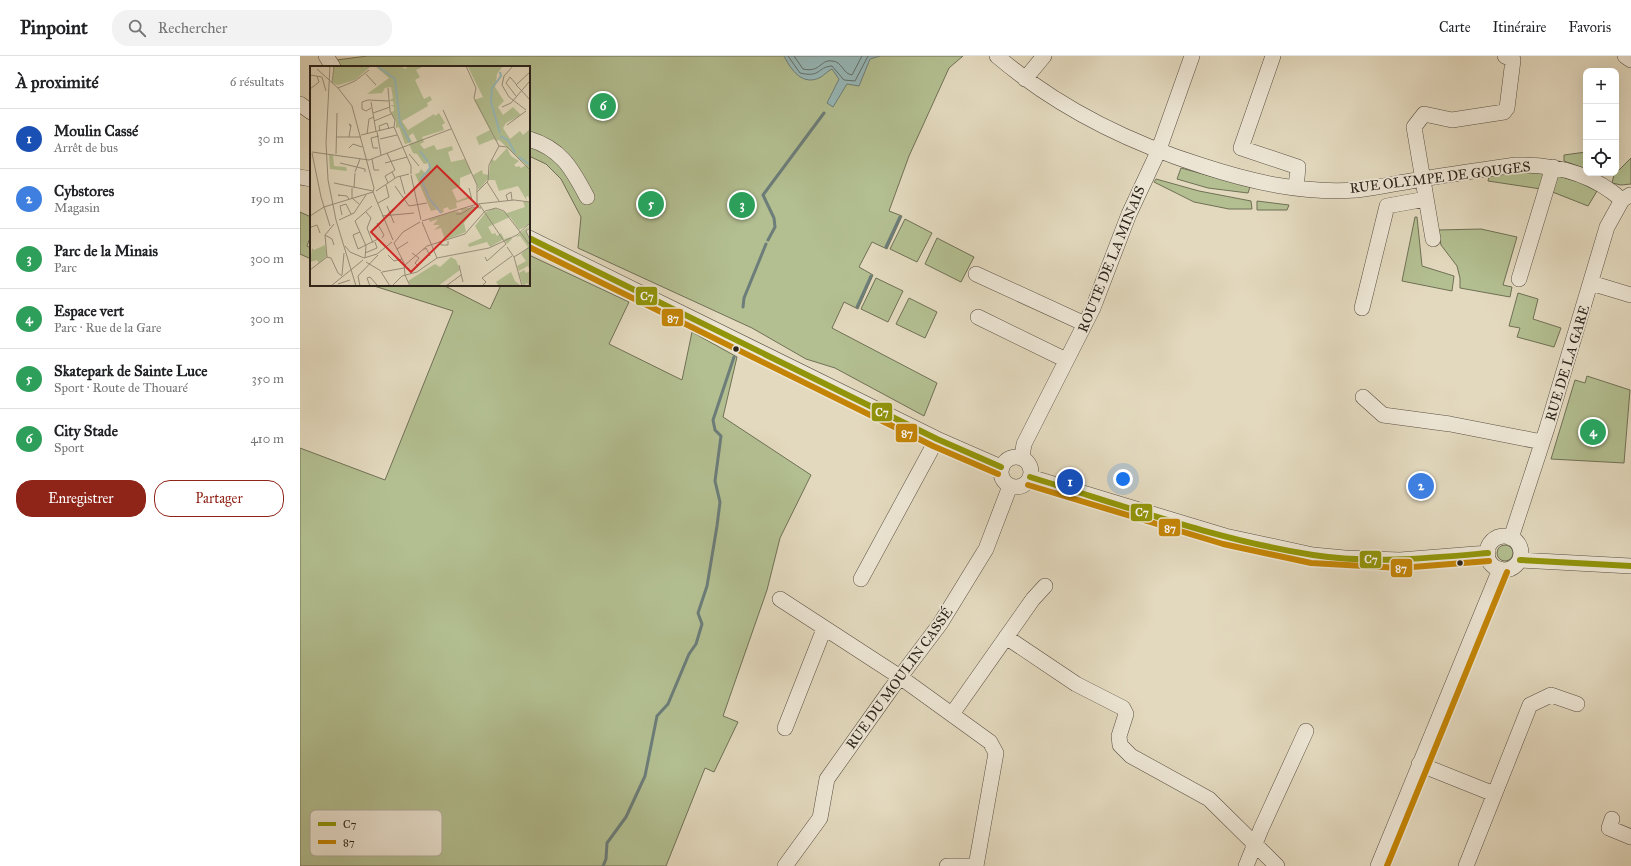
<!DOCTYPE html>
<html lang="fr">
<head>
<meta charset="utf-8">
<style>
	:root { --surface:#fff; --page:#f2f2f2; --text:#202124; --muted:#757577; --line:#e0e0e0; --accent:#8f2418 }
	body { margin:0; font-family:"IM FELL Great Primer",serif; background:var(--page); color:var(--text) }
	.controls { position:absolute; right:12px; top:12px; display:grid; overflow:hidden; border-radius:8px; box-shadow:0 4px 16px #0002 }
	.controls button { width:36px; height:36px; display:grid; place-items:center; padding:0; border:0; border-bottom:1px solid var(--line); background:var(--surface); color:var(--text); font:20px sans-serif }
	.you { position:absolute; left:823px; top:423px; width:14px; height:14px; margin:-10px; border:3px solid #fff; border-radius:50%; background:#1a73e8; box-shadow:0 0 0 6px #1a73e833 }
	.badge { display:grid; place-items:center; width:26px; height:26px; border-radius:50%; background:var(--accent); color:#fff; font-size:13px; font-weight:700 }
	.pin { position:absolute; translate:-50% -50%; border:2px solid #fff; box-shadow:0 1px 4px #0006 }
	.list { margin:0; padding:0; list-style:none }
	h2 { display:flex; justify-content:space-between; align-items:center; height:52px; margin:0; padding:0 16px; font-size:17px }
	h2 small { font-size:13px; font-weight:400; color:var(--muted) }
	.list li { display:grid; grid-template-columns:26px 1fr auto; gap:12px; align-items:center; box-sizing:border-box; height:60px; padding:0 16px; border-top:1px solid var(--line) }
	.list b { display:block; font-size:15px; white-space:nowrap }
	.list p { margin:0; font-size:13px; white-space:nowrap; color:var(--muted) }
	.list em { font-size:13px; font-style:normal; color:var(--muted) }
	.actions { display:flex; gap:8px; padding:12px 16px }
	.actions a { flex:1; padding:9px 0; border:1px solid var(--accent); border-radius:16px; text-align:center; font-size:14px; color:var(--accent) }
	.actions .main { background:var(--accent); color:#fff }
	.icon { flex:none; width:22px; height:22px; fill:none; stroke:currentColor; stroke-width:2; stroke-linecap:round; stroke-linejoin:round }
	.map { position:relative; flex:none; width:1331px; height:810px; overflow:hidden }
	header { display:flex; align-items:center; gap:24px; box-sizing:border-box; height:56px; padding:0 20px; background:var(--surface); border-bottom:1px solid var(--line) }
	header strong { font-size:19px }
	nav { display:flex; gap:22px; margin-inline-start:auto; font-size:14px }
	.search { width:280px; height:36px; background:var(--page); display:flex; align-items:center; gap:10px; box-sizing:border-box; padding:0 14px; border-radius:16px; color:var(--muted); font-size:15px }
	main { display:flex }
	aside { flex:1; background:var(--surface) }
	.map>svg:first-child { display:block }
	.green { fill:#b3bf91; stroke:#6f7056 }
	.water { fill:#97b9ba; stroke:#6c7d7a }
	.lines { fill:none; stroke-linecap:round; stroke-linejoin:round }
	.shore { stroke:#616e6a; stroke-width:1 }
	.stream { stroke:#6c7d7a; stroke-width:3 }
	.minor-casing { stroke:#595043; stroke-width:16 }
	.minor { stroke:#ede6d5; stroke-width:15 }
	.bus-1-casing { stroke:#ede6d5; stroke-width:9 }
	.bus-2-casing { stroke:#ede6d5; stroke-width:9 }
	.bus-1 { stroke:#919509; stroke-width:6 }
	.bus-2 { stroke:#c48506; stroke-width:6 }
	.bus-dot { fill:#2b221a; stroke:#ede6d5; stroke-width:1.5 }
	.labels { text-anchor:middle; stroke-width:3.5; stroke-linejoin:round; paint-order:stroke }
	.street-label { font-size:14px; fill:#2b221a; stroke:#ede6d5 }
	.inset-river { fill:none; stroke:#97b9ba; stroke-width:2 }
	.inset-road { fill:none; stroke:#99907c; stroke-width:1 }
	.view { fill:#d62828; fill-opacity:0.15; stroke:#d62828; stroke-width:2 }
	.inset-edge { fill:none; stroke:#2b221a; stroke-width:2 }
	.key { fill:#ede6d5; stroke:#b3ab9d; stroke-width:1 }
	.key-label { font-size:11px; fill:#2b221a }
	.line-badge { stroke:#ede6d5; stroke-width:1.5 }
	.badge-label { font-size:11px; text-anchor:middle; font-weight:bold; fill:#fff }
</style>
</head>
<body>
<header>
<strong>Pinpoint</strong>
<div class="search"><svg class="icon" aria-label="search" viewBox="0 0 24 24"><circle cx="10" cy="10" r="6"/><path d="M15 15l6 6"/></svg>Rechercher</div>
<nav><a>Carte</a><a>Itinéraire</a><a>Favoris</a></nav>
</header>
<main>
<aside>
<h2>À proximité<small>6 résultats</small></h2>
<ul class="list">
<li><span class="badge" style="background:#1a4fb4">1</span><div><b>Moulin Cassé</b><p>Arrêt de bus</p></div><em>30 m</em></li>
<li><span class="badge" style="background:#3f7fe0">2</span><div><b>Cybstores</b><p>Magasin</p></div><em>190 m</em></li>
<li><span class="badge" style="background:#2e9e5b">3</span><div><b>Parc de la Minais</b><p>Parc</p></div><em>300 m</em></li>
<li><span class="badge" style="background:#2e9e5b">4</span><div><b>Espace vert</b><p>Parc · Rue de la Gare</p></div><em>300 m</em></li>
<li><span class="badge" style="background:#2e9e5b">5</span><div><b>Skatepark de Sainte Luce</b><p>Sport · Route de Thouaré</p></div><em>350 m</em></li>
<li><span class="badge" style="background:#2e9e5b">6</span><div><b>City Stade</b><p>Sport</p></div><em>410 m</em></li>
</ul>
<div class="actions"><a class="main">Enregistrer</a><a>Partager</a></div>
</aside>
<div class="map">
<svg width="1331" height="810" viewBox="0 0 1331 810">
	<rect width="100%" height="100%" fill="#e3d9be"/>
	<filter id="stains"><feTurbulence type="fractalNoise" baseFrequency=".005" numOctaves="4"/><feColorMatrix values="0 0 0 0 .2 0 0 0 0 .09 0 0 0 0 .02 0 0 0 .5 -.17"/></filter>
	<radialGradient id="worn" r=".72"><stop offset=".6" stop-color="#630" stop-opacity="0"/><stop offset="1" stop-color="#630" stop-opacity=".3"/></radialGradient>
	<!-- green -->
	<path class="green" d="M67 0H663L649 12 609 100 589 155 602 160 587 193 572 186 559 211 573 219 558 253 544 246 532 272 637 327 624 360 535 312 506 303 452 272 278 192 281 161 261 123 246 108 229 100V11H25L37 4Z
		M1286 96V113L1264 105V99Z
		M1331 102V128L1321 129 1312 127 1314 119Z
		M881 112 950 131 948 137 908 132 877 123Z
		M1221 115 1244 118 1241 133 1188 125 1189 120Z
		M1256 119 1279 126 1297 135 1288 150 1250 135Z
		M856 123 899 135 951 145 952 153H929L894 146 854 126Z
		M957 145 989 149 987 154H957Z
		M0 156 11 161V179L7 190 11 192V203L0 198Z
		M1115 161H1117L1122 210 1154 220 1152 235 1102 225Z
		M605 163 632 177 617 206 590 193Z
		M1181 173 1217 181 1203 229 1212 231 1210 241 1160 232V222L1157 210 1141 189 1138 174Z
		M637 182 674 201 661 226 625 208Z
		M229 199 329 246 309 288 382 324 392 276 437 301 423 361 511 419 480 482 467 534 423 660 438 666 414 716 405 712 366 810H0V392L85 424 153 255 71 229H143L190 253 201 229H229Z
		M576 222 603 235 588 266 561 253Z
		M1218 237 1238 243 1233 263 1261 272 1254 291 1217 281 1220 272 1209 270Z
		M609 242 637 256 625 282 596 268Z
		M1287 320 1330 334 1324 407 1251 403 1275 324 1285 327Z
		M1197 497a8 8 0 1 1 16 0a8 8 0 1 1-16 0Z"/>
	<!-- water -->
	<path class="water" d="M484 0H580L570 3 559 30 547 28 533 51 527 47 539 23 532 13C528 15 525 18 521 21 503 31 491 14 484 0Z"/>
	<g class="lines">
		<!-- shore -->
		<path class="shore" d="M488 0 500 17C521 22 517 11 532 10L544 24 555 25 568 0
			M494 0 503 13C521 17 520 3 532 5 542 5 543 18 552 19L562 0"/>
		<!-- stream -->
		<path class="stream" d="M468 184 475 171 474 162 463 139 524 57
			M586 191 600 161
			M443 251 444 242 466 188
			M557 251 571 220
			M303 810 306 803 307 787 326 761 345 720 357 660 368 648 389 598 396 588 402 568 398 557 407 530 417 470 420 446 415 425 421 380 415 374 413 364 434 301"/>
		<!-- minor casing -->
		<g class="minor-casing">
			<path id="minor" d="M26 0 33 11
				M697 0C758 52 827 86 903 110 952 126 1004 138 1057 134 1077 132 1097 127 1117 124 1149 118 1182 114 1215 109 1255 108 1292 117 1322 144
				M973 0 941 92 998 111 996 132
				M1325 0 1331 4
				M725 23 744 0
				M0 48 11 56
				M229 83C262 93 272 113 287 141
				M0 121 11 123
				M229 182 637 383 701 411
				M1133 183 1114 71 1124 58 1152 64 1204 56 1207 52 1213 4 1205 0
				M676 218 785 268
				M1219 223 1253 111
				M1291 227 1331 239
				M1062 252 1087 150 1126 143
				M678 261 766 304
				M1063 341 1083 359 1150 368 1242 386
				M701 416a15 15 0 1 1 30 0a15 15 0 1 1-30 0Z
				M722 401 724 388 793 252 829 158 858 96 892 0
				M730 421 925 480 1013 499 1045 502 1100 504 1188 497
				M1187 497a17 17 0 1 1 34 0a17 17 0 1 1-34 0Z
				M1211 482 1247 372 1307 171 1322 144 1330 139
				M1220 504 1331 510
				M561 523 637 383
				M480 543 600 621 690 686 696 697 676 810
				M706 581 776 628 823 652 826 658 819 680 820 689 831 700 909 743 977 810
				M652 658 733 543 745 530
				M485 672 524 573
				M1119 708 1194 738
				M1312 763 1309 772 1331 781
				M485 810 520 762 527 723 591 633 640 568 686 493 710 430
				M647 810H673
				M946 810 961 773 1006 675
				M1078 810 1200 513
				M1166 810 1230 649 1251 639 1277 648"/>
		</g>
		<!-- minor -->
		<use href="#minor" class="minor"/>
		<!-- bus-1 casing -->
		<g class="bus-1-casing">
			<path id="bus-1" d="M229 182 637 383 701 411
				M730 421C822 449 917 484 1013 499 1071 508 1130 502 1188 497
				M1220 504 1331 510"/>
		</g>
		<!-- bus-2 casing -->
		<g class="bus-2-casing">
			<path id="bus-2" d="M229 191 633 390 698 418
				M728 429 923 488 1011 507 1100 512 1189 505
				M1087 810 1207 516"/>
		</g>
		<!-- bus-1 -->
		<use href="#bus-1" class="bus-1"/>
		<!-- bus-2 -->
		<use href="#bus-2" class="bus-2"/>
	</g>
	<!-- markers -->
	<g class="bus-dot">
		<circle cx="436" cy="293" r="3.5"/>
		<circle cx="1160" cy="507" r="3.5"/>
	</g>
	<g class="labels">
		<!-- street labels -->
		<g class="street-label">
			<text transform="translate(1140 121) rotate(-7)" y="5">RUE OLYMPE DE GOUGES</text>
			<text transform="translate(811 203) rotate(-68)" y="5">ROUTE DE LA MINAIS</text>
			<text transform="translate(1267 307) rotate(-73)" y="5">RUE DE LA GARE</text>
			<text transform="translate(599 622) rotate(-54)" y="5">RUE DU MOULIN CASSÉ</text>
		</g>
	</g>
	<!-- overview -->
	<g transform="translate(10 10)">
		<rect width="220" height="220" fill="#e3d9be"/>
		<path d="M23 0H61L45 14 28 19 23 17ZM65 0H91L95 3 98 0H114L106 4 110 11 105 14 114 33 120 30 122 34 117 37 118 40 92 55 98 64 124 48 125 50 129 47 135 57 132 59 134 64 112 71 114 76 110 78 114 83 124 79 127 84 142 80 143 84 138 86 141 96 155 93 162 107 150 112V120L142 124 147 135 160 130 161 132 146 137 147 142 139 144 138 141 133 143 134 146 131 147 129 143 121 145 105 108 109 107 111 103 116 108 121 101 119 97 114 98 107 88 103 87 99 78 107 75 103 67 99 70 102 76 95 78 89 61 86 62V55L81 46 84 45V41L80 39H84L83 35H79L83 32 81 21 75 22 72 27 57 28 79 12ZM193 0 187 8 185 21 194 35 188 41 193 49 203 41 211 49 196 57 193 62 200 73 210 65 213 69 220 63V134L218 130 216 131 217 135 208 120 189 125 185 114H177L169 124 163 109 172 104 173 108 179 109 181 93 185 95 197 82 201 90 209 95 204 99 206 101 209 100 211 102 216 99 189 74 186 75 184 73 169 79 166 71 180 64 164 34 173 31 158 1ZM19 89H23L24 100 36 101 37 105 20 103ZM213 136H220V157L217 160 209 164 200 151 178 161 182 168 185 167 187 170 191 167 194 173 201 171 202 173 197 178 194 173 180 181 177 176 159 181 158 178 172 172 165 160 176 146 184 142 197 147 215 141ZM150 142H166L154 157 156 166 135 174 131 162 124 164 130 159H123L128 153 120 156 119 153 144 145 152 146ZM220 159 216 165 220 175V204L218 200 209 205 207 200 216 195 211 188 218 181 210 170 206 171ZM15 179 17 190 9 197 7 194 0 196 2 182 4 184ZM141 191 146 194 150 204 128 220H101L98 215 125 198 130 201ZM214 204 216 207 220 205V220L217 217 213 220 209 207ZM201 206 205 215 211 220H189L186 216Z" fill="#b3bf91"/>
		<path class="inset-river" d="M67 0 85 13 90 57 100 76M190 67 181 36 182 22 191 10 190 6M190 70 198 74 205 87M110 85 118 96M209 91 220 99M119 97 120 102 111 113 119 132 131 147"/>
		<path class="inset-road" d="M20 0 16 77 18 114 26 154 46 220M156 0 166 22 164 32 189 80 179 99 178 115 167 126M203 0 194 10 192 19 199 31 216 44M7 3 28 22 42 40 64 122 63 126 83 174M56 8 66 19M0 9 12 11 16 25M22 17 24 0M28 22 45 15 59 4M78 22 80 45 85 54 84 61M0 23 9 16 7 10M211 24 206 19 220 6M211 24 220 34M206 30 196 17 200 11 206 18M61 36 66 65M192 41 201 37 219 16M61 42 56 45 52 43V36L58 34 79 35M133 44 167 119V138M63 47 80 41M64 55 81 48M197 59 216 45M84 61 101 100V108M70 65 69 60 77 57 79 63M67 66 71 89M57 68 59 53 64 51M51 69 84 61M26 71H51M39 71 41 59 39 58 41 61M70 73 87 69M189 80 197 81 220 104M39 82 43 78 52 81M68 82H63L61 72 69 70M2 86 59 94 141 63M2 87 11 131 20 160M77 87 85 104 82 106 85 112M26 88 27 47M99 88 109 100M62 93 64 104H69M30 97 55 103V106M75 97 97 91M45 106 50 93M101 109 111 154M90 110 95 128M177 116 189 135M24 117 63 125M78 117 75 110 82 106M76 119 79 131M85 120 99 140 117 137M42 122V132L49 138M44 122 45 107M159 122 162 134M66 125 87 111 99 108M30 130 28 129 37 130 39 133M198 135 196 129 201 126 202 134M68 137 79 131M169 138 196 178 177 195 175 191M77 140 84 157M14 141 63 126M175 145 186 142 194 145 220 179M56 146 61 152 57 162 63 177M146 148H151L162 141 171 142M32 149 30 140 36 138 41 148M0 150 14 141M72 150 104 147M29 154 44 147 56 129M112 155 167 138 204 134 220 136M112 156 127 192M67 157 74 169 72 172M1 161 7 159 10 167M220 162 216 165 220 174M50 166 43 169 48 183 68 173M15 169 22 173 24 179M130 175 131 179H138V175M84 177 94 197 95 209 100 220M84 177 93 166 110 156M35 180 40 186 54 192M197 181 204 191 212 220M87 183 98 176M113 184 116 182 120 190M55 187 67 182 65 176M102 187 109 192 105 197 108 200M78 189 84 195 92 193M17 191 21 192 28 207 32 210M204 191 220 181M54 192 67 188 82 176M55 192 56 180 45 155 62 140M56 196 71 205M95 199 117 180 155 168 175 145M149 199 153 216M0 204 17 191 15 169 24 158M71 206 80 220M72 206 94 202M32 209 34 187M28 218 40 214M21 220 53 194M50 220 48 210 68 189M60 220 57 212 60 211 67 219M82 220 92 210 107 206 127 192 179 182 207 169 220 157M136 220 151 209M172 220 176 216 172 212 202 190"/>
		<path class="view" d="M127 100 168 140 101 206 61 166Z"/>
		<rect width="220" height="220" class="inset-edge"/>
	</g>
	<!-- legend -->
	<rect x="10" y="754" width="132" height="46" rx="6" class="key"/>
	<rect x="18" y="766" width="18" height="4" fill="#919509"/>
	<rect x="18" y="784" width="18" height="4" fill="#c48506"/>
	<g class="key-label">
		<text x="43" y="772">C7</text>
		<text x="43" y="790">87</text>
	</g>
	<g class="line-badge">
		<rect x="335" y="230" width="23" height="20" rx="4" fill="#919509"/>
		<rect x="361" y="252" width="23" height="19" rx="4" fill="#c48506"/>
		<rect x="571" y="346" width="22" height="20" rx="4" fill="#919509"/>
		<rect x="595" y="367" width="23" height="20" rx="4" fill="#c48506"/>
		<rect x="830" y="447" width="23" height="19" rx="4" fill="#919509"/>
		<rect x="858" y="462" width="23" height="19" rx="4" fill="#c48506"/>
		<rect x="1059" y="494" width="23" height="19" rx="4" fill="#919509"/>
		<rect x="1090" y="502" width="23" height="20" rx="4" fill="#c48506"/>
	</g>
	<g class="badge-label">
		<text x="347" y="244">C7</text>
		<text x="373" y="266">87</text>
		<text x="582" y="360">C7</text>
		<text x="607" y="381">87</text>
		<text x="842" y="460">C7</text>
		<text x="870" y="476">87</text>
		<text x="1071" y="507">C7</text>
		<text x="1101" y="516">87</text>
	</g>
	<rect width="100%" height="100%" filter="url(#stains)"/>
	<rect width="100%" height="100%" fill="url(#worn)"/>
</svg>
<div class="controls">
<button>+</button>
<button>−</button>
<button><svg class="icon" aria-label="locate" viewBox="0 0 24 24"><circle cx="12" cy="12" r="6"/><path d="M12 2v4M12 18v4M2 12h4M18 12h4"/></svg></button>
</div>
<div class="you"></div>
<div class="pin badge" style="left:770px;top:426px;background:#1a4fb4">1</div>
<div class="pin badge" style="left:1121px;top:430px;background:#3f7fe0">2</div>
<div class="pin badge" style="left:442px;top:149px;background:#2e9e5b">3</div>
<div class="pin badge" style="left:1293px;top:376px;background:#2e9e5b">4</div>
<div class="pin badge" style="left:351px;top:148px;background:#2e9e5b">5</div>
<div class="pin badge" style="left:303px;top:50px;background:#2e9e5b">6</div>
</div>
</main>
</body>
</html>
